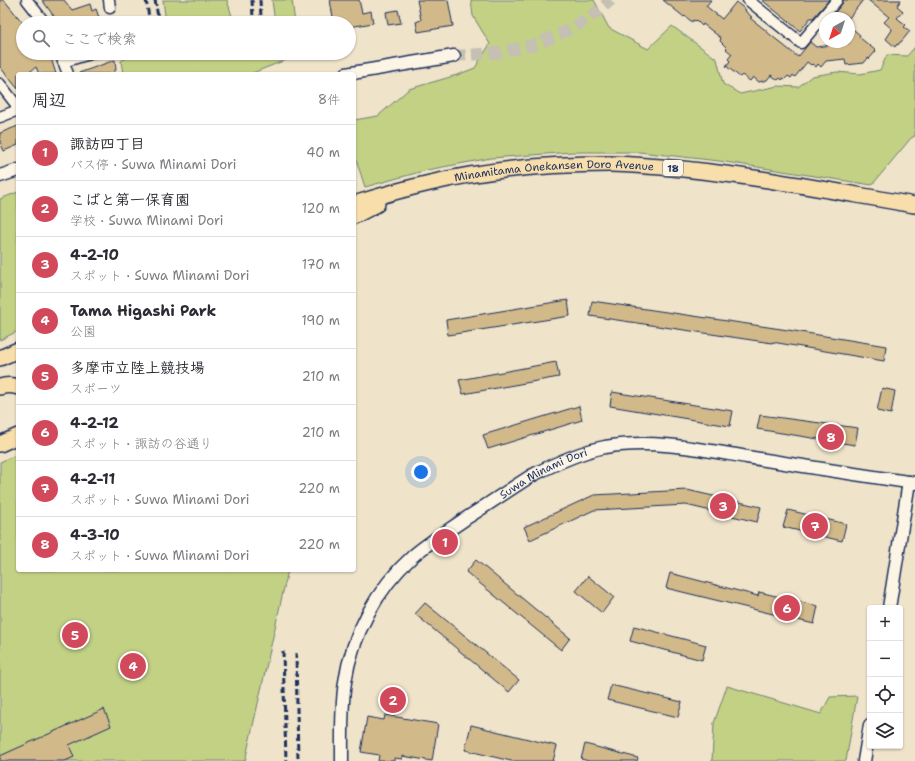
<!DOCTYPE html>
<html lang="ja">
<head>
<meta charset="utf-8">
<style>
	:root { --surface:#fff; --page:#f2f2f3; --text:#2b2b33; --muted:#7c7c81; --line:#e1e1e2; --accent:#d1495b }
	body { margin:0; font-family:"Shantell Sans","Klee One",sans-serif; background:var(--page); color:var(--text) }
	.controls { position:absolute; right:12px; bottom:12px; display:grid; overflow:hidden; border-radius:4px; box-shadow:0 1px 3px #0004 }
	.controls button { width:36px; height:36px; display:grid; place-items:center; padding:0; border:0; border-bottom:1px solid var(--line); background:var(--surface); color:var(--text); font:20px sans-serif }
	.compass { position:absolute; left:819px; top:12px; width:36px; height:36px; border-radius:50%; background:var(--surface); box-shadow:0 1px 3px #0004; rotate:219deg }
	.you { position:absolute; left:421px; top:472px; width:14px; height:14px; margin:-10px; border:3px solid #fff; border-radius:50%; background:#1a73e8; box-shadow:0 0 0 6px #1a73e833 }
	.badge { display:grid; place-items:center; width:26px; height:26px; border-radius:50%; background:var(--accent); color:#fff; font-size:13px; font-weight:700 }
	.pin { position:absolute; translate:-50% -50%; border:2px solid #fff; box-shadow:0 1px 4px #0006 }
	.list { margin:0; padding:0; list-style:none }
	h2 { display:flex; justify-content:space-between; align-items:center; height:52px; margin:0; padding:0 16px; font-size:17px }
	h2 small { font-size:13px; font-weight:400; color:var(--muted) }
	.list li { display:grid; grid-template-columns:26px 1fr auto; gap:12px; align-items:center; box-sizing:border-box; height:56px; padding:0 16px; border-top:1px solid var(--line) }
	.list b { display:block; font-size:15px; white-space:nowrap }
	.list p { margin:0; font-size:13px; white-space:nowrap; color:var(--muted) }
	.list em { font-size:13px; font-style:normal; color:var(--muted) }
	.icon { flex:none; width:22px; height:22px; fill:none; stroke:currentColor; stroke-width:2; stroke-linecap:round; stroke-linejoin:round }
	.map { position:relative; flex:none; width:915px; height:761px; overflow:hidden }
	.search { position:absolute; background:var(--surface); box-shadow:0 1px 3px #0004; left:16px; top:16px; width:340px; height:44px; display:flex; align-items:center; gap:10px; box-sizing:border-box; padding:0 14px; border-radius:22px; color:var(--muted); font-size:15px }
	.panel { position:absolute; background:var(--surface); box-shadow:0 1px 3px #0004; left:16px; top:72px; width:340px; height:500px; border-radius:4px }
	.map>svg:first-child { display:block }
	.green { fill:#c3d185; stroke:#6f8072 }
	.building { fill:#d2b989; stroke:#1b2f5e }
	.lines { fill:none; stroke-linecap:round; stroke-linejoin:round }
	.tertiary-tunnel { stroke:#c5bfb4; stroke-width:12; stroke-dasharray:12 6; stroke-linecap:butt }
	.minor-casing { stroke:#1b2f5e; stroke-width:13 }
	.tertiary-casing { stroke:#1b2f5e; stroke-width:15 }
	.primary-casing { stroke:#1b2f5e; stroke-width:18 }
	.minor { stroke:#fcf5e5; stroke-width:10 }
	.tertiary { stroke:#fcf5e5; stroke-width:12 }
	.primary { stroke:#f8deab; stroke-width:15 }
	.rail { stroke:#1b2f5e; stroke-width:3; stroke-dasharray:6 3; stroke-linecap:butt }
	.labels { text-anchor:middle; stroke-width:3; stroke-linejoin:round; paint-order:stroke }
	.shield { fill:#fcf5e5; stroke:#5e6a86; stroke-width:1 }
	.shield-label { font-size:10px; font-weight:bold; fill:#1b2f5e }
	.street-label { font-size:11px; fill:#1b2f5e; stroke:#fcf5e5 }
</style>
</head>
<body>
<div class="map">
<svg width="915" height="761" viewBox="0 0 915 761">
	<rect width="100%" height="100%" fill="#efe3c9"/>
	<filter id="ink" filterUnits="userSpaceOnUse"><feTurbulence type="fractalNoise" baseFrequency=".025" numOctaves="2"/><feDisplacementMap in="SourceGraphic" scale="8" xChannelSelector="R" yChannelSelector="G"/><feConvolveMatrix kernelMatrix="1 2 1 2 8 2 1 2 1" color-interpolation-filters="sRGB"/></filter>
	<g filter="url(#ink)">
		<!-- green -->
		<path class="green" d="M163 0H227L234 23H166Z
			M272 0H292L295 23H275Z
			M471 0H594L609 28 648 49 672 26 717 59 723 84 740 94 778 86 798 87 812 76 837 72 860 74 880 70 887 55 907 56 915 47V136L911 138 872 185 719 161 639 152H573L491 158 427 170 365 187 354 153V120L378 116 409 89 457 75 475 68 490 44 473 16Z
			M134 53H300L301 54 250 74H123L121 61Z
			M18 192V331L0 340V199Z
			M18 454V570H288L245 761H0V462Z
			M727 686 821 714 830 697 857 696 846 761H712L714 723Z"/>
		<!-- building -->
		<path class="building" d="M0 0H4L23 23V53H41L44 57 50 55 56 74H39L36 67 27 74H18V89L0 67Z
			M42 0H64L72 10 90 4 92 11 96 9 101 23H59Z
			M330 0H359L362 13 371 11 373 23 349 27V23H334Z
			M417 0H448L453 26 418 32 416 22 421 20Z
			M663 0H711L706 6 722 19 736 2 746 10 745 11 752 17 750 18 768 32H767L798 57 810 42 816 47 849 43V26L860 35 859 37 876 51 869 59 868 58 864 63 846 65 845 59 826 61 821 67 818 64 816 67 812 64 811 65 807 62 795 77 793 75 791 78 788 76 785 79 783 78 782 80 780 78 778 80 771 75 767 80 759 82 753 77 750 81 742 75 740 77 726 66 730 61 728 59 732 54 726 49 727 48 720 41 721 38 703 24 702 26 696 20 695 21 693 20 692 22 685 16 684 17Z
			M762 0H829L813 18H810L800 31Z
			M843 0H863L849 18H830L842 4Z
			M868 0H901L897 6 903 11 897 18 906 25 904 27 910 31 901 42H900L898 45 897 44 895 47 886 39 892 30V29L884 22 889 17Z
			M398 10 401 23 388 25 386 12Z
			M115 60 116 70 114 71 115 74H80L79 73Z
			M18 126V145L4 151 0 142V133Z
			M568 300 570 316 448 335 446 320Z
			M592 301 788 330 886 346 884 361 772 342V343L590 316Z
			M556 362 559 377 463 394 459 380Z
			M882 388 895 391 891 414 877 411Z
			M612 392 733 411 730 426 610 406Z
			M579 406 582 420 488 449 483 435Z
			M760 415 858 428 855 445 757 429Z
			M687 490 761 507 757 522 686 505 594 510 530 540 524 527 594 495Z
			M788 510 846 524 842 541 783 527Z
			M476 560 570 638 561 650 466 572Z
			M670 573 758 596 759 592 818 606 814 624 666 588Z
			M588 576 614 597 602 613 576 591Z
			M425 603 519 680 509 692 415 614Z
			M634 626 706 645 702 660 630 641Z
			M611 685 682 702 678 717 607 700Z
			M104 709 111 726 69 745 74 757 65 761H0V756Z
			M385 715 438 724 432 761 402 756V759L394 758V761H378L379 755 361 752 367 717 384 720Z
			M471 725 557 746 553 761H511L465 750Z
			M585 744 638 758 637 761H589L581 759Z"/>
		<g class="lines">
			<!-- tertiary-tunnel -->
			<path class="tertiary-tunnel" d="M454 56 495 53 537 44 571 29 597 12 611 0"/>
			<!-- minor casing -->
			<g class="minor-casing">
				<path id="minor" d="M27 0 45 23
					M109 0 110 8
					M748 0 801 43 837 0
					M60 53 68 74
					M63 62 93 53
					M0 84 18 107
					M0 117 18 110"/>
			</g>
			<!-- tertiary casing -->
			<g class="tertiary-casing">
				<g id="tertiary">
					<path d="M346 74 454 56"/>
					<path d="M0 176 18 170"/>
					<path d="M889 608 909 482"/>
					<path id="s1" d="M342 761C342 735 341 708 345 682 352 635 377 588 413 556 429 542 448 531 465 519 487 505 509 490 531 476 554 464 579 452 605 447 653 439 699 449 747 457 803 466 859 475 915 483"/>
					<path d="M864 761 870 725"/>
				</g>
			</g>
			<!-- primary casing -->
			<g class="primary-casing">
				<g id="primary">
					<path id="s2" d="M354 204C379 196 404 189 430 183 488 169 550 164 610 164 627 164 644 166 661 167 747 174 831 191 915 205"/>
					<path d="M354 216 377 204"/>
					<path d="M0 358 18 350"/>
					<path d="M0 387C6 385 12 385 18 387"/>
					<path d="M0 444 18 436"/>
				</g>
			</g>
			<!-- minor -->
			<use href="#minor" class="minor"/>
			<!-- tertiary -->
			<use href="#tertiary" class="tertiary"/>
			<!-- primary -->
			<use href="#primary" class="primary"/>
			<!-- rail -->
			<path class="rail" d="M146 0 150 23
				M155 0 159 23
				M252 0 253 18
				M260 0 261 17
				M283 651 286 761
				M296 653 298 761"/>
		</g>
	</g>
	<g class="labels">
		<!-- shield labels -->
		<rect class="shield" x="663" y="160" width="20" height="16" rx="3"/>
		<g class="shield-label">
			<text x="673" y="172">18</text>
		</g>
		<!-- street labels -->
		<g class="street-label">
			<text dy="4" stroke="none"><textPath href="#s2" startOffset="204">Minamitama Onekansen Doro Avenue</textPath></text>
			<text dy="4" stroke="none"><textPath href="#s1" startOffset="380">Suwa Minami Dori</textPath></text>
		</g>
	</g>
</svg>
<div class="controls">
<button>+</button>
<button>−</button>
<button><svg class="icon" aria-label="locate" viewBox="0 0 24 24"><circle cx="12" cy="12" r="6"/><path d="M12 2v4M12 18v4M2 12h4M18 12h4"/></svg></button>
<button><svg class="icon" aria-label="layers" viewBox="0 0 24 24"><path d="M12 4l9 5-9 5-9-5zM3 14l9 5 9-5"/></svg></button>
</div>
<svg class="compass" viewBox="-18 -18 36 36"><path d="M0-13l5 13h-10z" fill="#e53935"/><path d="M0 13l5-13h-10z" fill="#7c7c81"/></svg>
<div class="you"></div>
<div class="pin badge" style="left:445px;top:542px">1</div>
<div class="pin badge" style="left:393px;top:700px">2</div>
<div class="pin badge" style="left:723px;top:506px">3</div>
<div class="pin badge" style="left:133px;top:666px">4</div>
<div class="pin badge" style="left:75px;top:635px">5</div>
<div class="pin badge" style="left:787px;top:608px">6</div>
<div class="pin badge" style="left:815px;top:526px">7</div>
<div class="pin badge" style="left:831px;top:437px">8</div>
<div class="search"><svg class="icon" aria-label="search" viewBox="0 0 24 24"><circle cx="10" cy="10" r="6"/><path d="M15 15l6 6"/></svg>ここで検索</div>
<section class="panel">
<h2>周辺<small>8件</small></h2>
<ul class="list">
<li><span class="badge">1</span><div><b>諏訪四丁目</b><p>バス停 · Suwa Minami Dori</p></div><em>40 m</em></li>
<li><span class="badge">2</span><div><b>こばと第一保育園</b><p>学校 · Suwa Minami Dori</p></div><em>120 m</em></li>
<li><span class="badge">3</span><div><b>4-2-10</b><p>スポット · Suwa Minami Dori</p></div><em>170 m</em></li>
<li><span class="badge">4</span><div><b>Tama Higashi Park</b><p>公園</p></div><em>190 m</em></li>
<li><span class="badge">5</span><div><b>多摩市立陸上競技場</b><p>スポーツ</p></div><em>210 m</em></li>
<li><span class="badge">6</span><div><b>4-2-12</b><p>スポット · 諏訪の谷通り</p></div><em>210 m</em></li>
<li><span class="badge">7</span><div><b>4-2-11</b><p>スポット · Suwa Minami Dori</p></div><em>220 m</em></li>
<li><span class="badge">8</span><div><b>4-3-10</b><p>スポット · Suwa Minami Dori</p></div><em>220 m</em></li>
</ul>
</section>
</div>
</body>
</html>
